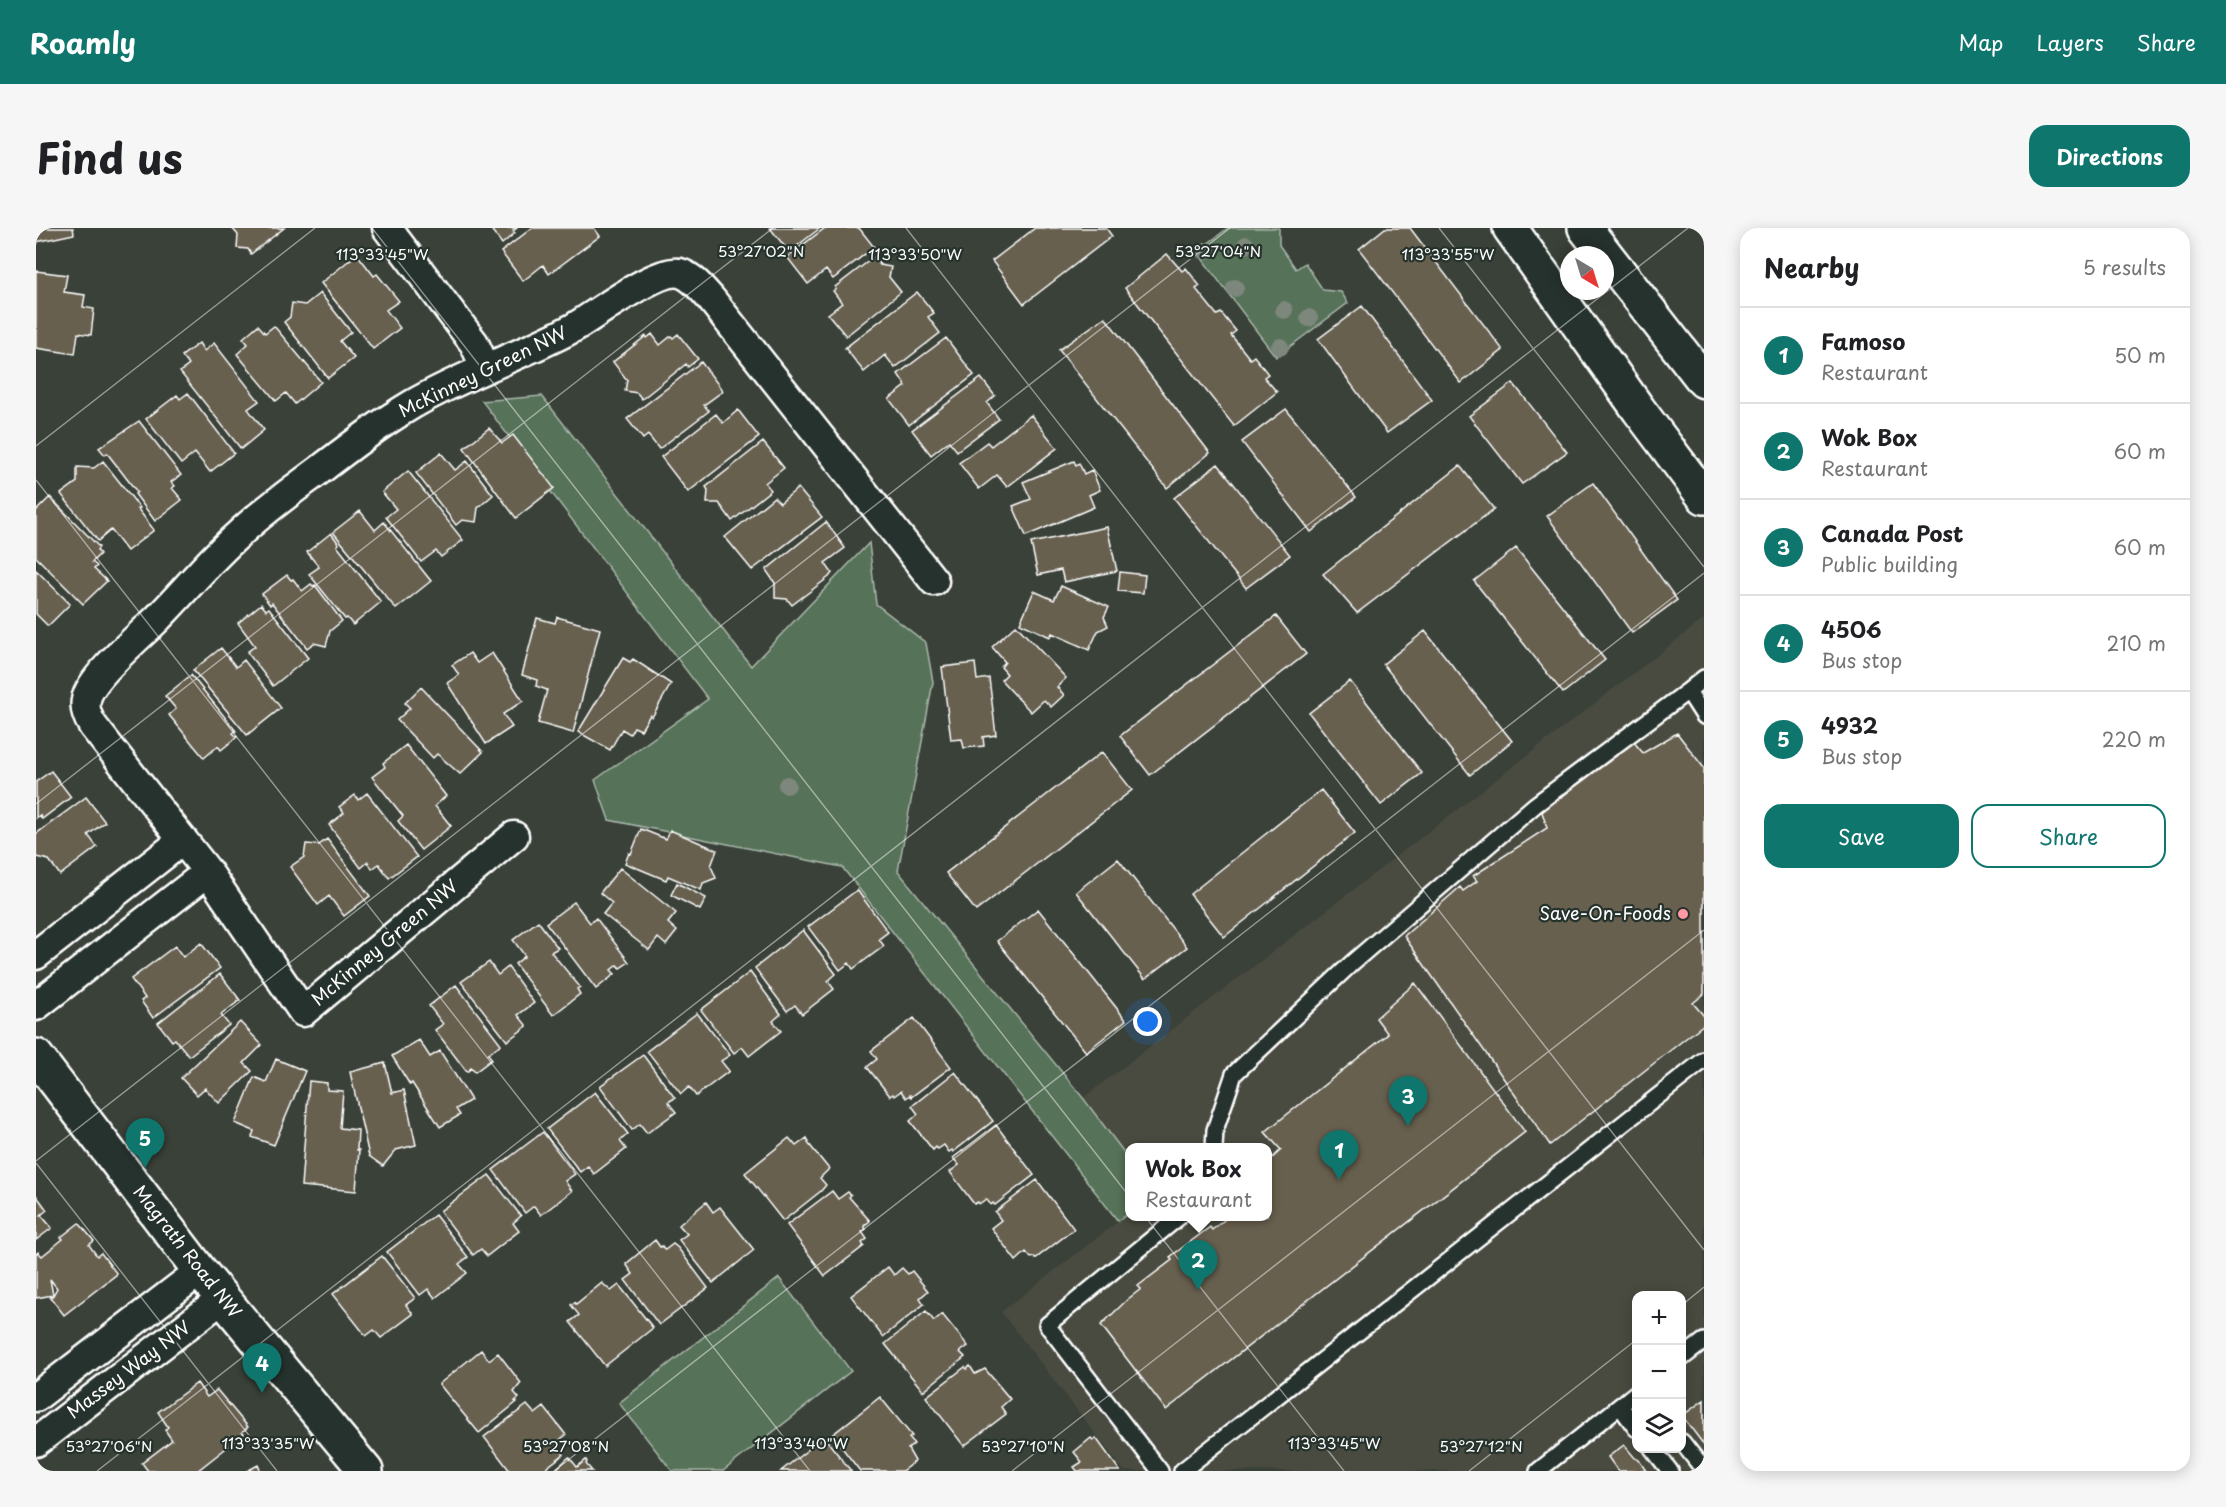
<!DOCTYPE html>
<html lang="en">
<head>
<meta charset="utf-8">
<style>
	:root { --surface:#fff; --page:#f6f6f6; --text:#202124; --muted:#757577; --line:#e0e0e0; --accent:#0f766e }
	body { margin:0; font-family:"Playpen Sans",sans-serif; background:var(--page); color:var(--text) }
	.controls { position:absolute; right:18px; bottom:18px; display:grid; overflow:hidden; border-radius:12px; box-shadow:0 3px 15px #0003 }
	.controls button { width:54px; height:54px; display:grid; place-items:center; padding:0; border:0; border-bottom:2px solid var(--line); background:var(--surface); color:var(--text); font:30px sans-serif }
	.compass { position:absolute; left:1524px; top:18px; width:54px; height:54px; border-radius:50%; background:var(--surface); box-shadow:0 3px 15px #0003; rotate:142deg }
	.you { position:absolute; left:1112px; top:794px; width:21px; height:21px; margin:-15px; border:4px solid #fff; border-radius:50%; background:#1a73e8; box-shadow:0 0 0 9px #1a73e833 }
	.badge { display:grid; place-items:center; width:39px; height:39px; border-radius:50%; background:var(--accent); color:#fff; font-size:20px; font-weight:700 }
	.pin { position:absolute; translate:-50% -50px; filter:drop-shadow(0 2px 3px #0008) }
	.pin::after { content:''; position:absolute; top:32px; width:21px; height:18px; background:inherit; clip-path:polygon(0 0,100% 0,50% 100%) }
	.popup { position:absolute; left:1089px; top:915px; width:147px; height:78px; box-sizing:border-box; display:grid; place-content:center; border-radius:12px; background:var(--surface); filter:drop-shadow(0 2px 4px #0005); font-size:20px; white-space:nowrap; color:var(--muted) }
	.popup b { font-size:22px; color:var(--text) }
	.popup::after { content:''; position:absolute; left:50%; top:100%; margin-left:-12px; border:12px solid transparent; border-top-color:var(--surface) }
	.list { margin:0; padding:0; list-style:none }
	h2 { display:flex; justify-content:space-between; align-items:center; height:78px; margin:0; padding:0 24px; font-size:26px }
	h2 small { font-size:20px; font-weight:400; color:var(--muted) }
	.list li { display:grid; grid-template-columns:39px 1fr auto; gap:18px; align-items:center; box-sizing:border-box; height:96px; padding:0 24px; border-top:2px solid var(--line) }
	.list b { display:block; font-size:22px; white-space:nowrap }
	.list p { margin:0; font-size:20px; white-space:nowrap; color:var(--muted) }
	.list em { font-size:20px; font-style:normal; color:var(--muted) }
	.actions { display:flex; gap:12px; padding:18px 24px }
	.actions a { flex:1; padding:14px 0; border:2px solid var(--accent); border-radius:18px; text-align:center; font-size:21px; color:var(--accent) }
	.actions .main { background:var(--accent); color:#fff }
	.icon { flex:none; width:33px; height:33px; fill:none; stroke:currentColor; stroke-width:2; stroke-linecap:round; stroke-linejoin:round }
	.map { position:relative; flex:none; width:1668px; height:1243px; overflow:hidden; border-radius:18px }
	header { display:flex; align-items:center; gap:36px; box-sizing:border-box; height:84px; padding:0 30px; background:var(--accent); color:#fff }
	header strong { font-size:28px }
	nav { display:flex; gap:33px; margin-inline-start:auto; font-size:21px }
	.intro { display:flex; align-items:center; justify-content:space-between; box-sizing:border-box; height:144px; padding:0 36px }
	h1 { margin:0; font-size:42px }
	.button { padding:15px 27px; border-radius:18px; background:var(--accent); color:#fff; font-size:21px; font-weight:700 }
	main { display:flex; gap:36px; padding:0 36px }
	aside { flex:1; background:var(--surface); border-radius:18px; box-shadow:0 3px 15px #0003 }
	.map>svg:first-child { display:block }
	.built { fill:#484b3f; fill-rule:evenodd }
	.green { fill:#567259; stroke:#aab8ac; stroke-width:1.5 }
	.building { fill:#686150; stroke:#fff; stroke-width:1.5; fill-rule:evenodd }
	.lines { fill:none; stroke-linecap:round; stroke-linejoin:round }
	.lane-casing { stroke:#fff; stroke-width:20 }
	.street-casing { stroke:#fff; stroke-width:33 }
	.secondary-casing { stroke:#fff; stroke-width:38 }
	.lane { stroke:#26332d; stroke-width:15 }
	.street { stroke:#26332d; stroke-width:28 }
	.secondary { stroke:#26332d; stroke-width:33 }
	.tree { fill:#7d877c }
	.ticks { fill:none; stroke:#fff; stroke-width:1.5; stroke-opacity:0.45 }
	.poi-dot { fill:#ff9aa2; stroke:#26332d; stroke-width:2 }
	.labels { text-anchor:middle; stroke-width:4.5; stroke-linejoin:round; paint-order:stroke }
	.street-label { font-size:18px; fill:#fff; stroke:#26332d }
	.poi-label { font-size:18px; fill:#fff; stroke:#26332d; text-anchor:end }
	.ticks-label { font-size:15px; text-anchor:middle; fill:#fff; stroke:#26332d; stroke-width:4.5; stroke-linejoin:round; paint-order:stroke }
</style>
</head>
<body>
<header>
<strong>Roamly</strong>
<nav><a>Map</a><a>Layers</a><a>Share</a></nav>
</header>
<div class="intro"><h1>Find us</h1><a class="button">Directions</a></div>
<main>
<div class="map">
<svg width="1668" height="1243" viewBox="0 0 1668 1243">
	<rect width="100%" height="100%" fill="#3a4138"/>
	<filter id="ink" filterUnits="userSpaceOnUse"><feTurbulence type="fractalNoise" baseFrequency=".0167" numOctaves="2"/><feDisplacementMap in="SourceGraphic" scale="12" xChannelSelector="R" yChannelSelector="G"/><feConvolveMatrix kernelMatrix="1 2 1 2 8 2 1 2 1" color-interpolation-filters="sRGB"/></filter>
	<g filter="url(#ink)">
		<!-- built -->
		<path class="built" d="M1668 391V1243H1088L965 1084 1093 985V988H1231V920H1093V931L1047 870ZM1600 1068H1646V1220H1600Z"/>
		<!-- green -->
		<path class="green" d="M1192 0H1243V17L1260 41 1269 35 1287 62 1305 64 1312 75 1240 129 1161 24Z
			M506 168 715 438 833 315 840 376 890 415 897 454 862 643 1047 870 1093 931V985L1082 993 806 639 573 592 559 552 672 471 446 173Z
			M743 1050 815 1143 687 1243H636L583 1175Z"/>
		<!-- building -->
		<path class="building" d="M0 0H37L38 6 0 14Z
			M196 0H248L215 26 212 21 201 20 202 7Z
			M454 0H481L477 3 479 5 466 16Z
			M496 0H558L564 8 513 46 507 37 487 53 465 24Z
			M734 0H783V1L753 24Z
			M789 0H823L838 19 797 51 790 42 772 56 751 29Z
			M999 0H1070L1076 8 988 76 956 33Z
			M1349 0H1374L1467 122 1425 155 1323 21Z
			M321 26 338 48 341 46 363 73 350 82 364 100 337 121 285 55Z
			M1131 26 1146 43 1150 40 1164 58 1160 61 1181 87 1185 85 1200 103 1195 107 1214 131 1218 128 1232 146 1228 149 1241 164 1198 198 1089 60Z
			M838 29 844 37 855 39 853 49 865 64 810 108 792 86 806 75 797 63 800 61 799 59Z
			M0 43 31 47 28 64 49 67 47 79 58 81 55 107 42 105 39 126 0 120Z
			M881 64 898 85 892 89 904 105 859 140 849 127 828 144 809 120Z
			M284 65 315 104 304 113 318 130 292 150 248 94 254 89 256 75 269 77Z
			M1326 78 1396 172 1351 205 1282 111Z
			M1069 89 1174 225 1131 260 1023 122Z
			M222 97 229 105 238 98 285 154 259 176 250 165 240 173 201 126 212 116 207 110Z
			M616 106 624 117 635 108 637 110 642 106 662 131 652 139 650 136 606 171 601 165 589 163 591 152 577 134 610 108 611 110Z
			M910 110 938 147 873 197 853 171 870 158 862 146Z
			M163 115 168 123 178 115 223 173 212 181 228 202 205 221 144 144 153 137 146 128Z
			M665 134 687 163 668 177 673 183 623 221 612 207 607 211 591 191Z
			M945 150 959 168 951 175 963 191 921 223 913 213 895 227 876 202Z
			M1477 155 1531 224 1486 256 1433 188Z
			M152 165 198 225 174 244 159 225 145 236 110 191 141 167 144 171Z
			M1250 181 1320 269 1275 304 1206 214Z
			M702 182 723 209 652 264 625 229 680 186 687 195Z
			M995 187 1021 220 971 259 961 247 943 261 923 235 951 214 955 218Z
			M103 193 145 247 135 254 139 258 136 260 146 272 119 293 99 266 101 264 71 225 69 227 63 220Z
			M453 200 466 215 477 207 518 260 480 290 428 220Z
			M727 214 748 240 729 255 735 262 696 293 683 275H671L672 262 670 259Z
			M405 225 419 242 431 233 457 267 442 280 440 294 426 292 420 297 380 245Z
			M67 233 104 280 102 281 118 302 91 323 75 302 62 313 25 266 41 254V239L58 240Z
			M1038 233 1040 237 1043 235 1048 246 1056 242 1064 262 1053 267 1058 279 990 308 977 278 995 271 987 254Z
			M1182 236 1254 327 1210 360 1138 270Z
			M1424 238 1458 281 1321 385 1287 346Z
			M372 243 427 312 405 329 400 323 385 334 350 289 360 281 346 264Z
			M1557 255 1641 372 1596 405 1511 288Z
			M762 260 786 289 716 342 689 309 738 269 744 275Z
			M14 269 63 319 61 322 64 326 56 334 61 338 58 341 71 353 47 376 0 329V283Z
			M324 283 339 302 348 294 395 353 360 381 297 304Z
			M790 294 809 320 789 335 796 345 793 349 756 377 751 371 739 370V355L730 342Z
			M1071 299 1081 343 1028 354 1025 342 1002 347 995 315Z
			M295 305 303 316 301 318 345 374 317 397 311 390 309 391 273 346 283 339 271 324Z
			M1480 320 1569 432 1527 465 1438 353Z
			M0 342 34 376 12 398 0 386Z
			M1084 344 1109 347 1107 365 1082 363Z
			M251 347 255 352 257 351 266 363 275 356 277 358 279 357 306 393 294 403 290 418 278 415 271 420 236 375 234 377 226 366Z
			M1025 358 1073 379 1068 389 1072 398 1062 403 1053 422 1016 405 1014 409 984 395 998 363 1018 372Z
			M225 376 230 382 233 380 272 430 237 458 211 424 219 418 202 395Z
			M1240 388 1270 426 1114 547 1084 508Z
			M521 389 564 401 537 505 502 495 511 462 500 458 501 452 486 447 501 390 519 395Z
			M980 397 1030 450 1021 459 1028 467 1015 479 1008 472 995 484 965 452 971 446 965 439 969 434 956 419Z
			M1389 403 1476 513 1434 547 1347 436Z
			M185 420 200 439 208 432 245 480 211 507 157 442Z
			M434 425 441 435 456 425 487 473 467 486 476 499 450 516 411 455 423 447 416 437Z
			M587 430 594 434 597 431 635 456 616 489 614 487 605 502 598 499 594 506 586 501 574 522 542 504Z
			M939 435 941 452 953 450 960 507 947 509 948 518 928 520 926 511 915 512 906 439Z
			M155 447 200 503 197 505 201 509 185 522 182 518 168 530 133 487 140 481 129 468Z
			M1314 453 1386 545 1345 577 1273 485Z
			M385 459 447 524 424 546 401 526 397 530 361 492 374 480 369 475Z
			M1641 505 1668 540V766L1657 775 1668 788V796L1514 917 1368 708 1424 659 1427 663 1441 653 1437 648 1511 600 1506 584 1597 513 1607 525Z
			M370 517 410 568 399 578 415 598 385 622 362 593 367 588 336 549 349 539 347 535Z
			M1066 524 1096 562 940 683 910 645Z
			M15 543 35 569 6 591 4 587 0 590V554Z
			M1285 562 1319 605 1188 709 1154 666Z
			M331 565 381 629 353 650 343 636 336 641 332 634 325 640 293 597 308 585 303 579 319 567 322 572Z
			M50 569 69 594 52 607 61 619 24 647 13 632 0 629V606Z
			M605 601 630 611 634 602 681 622 675 638 680 650 667 655 665 662 632 648 630 652 589 635 593 625 595 626Z
			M291 611 334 668 308 688 293 668 282 677 254 639 268 629 270 616 283 617Z
			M1082 631 1151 719 1109 751 1040 664Z
			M584 640 640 685 632 695 641 703 630 717 622 710 613 722 567 686 576 675 564 665Z
			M641 655 670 670 664 682 635 667Z
			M821 662 852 704 843 711 848 718 817 741 813 735 804 742 772 699Z
			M538 674 554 695 560 690 593 734 584 740 581 737 575 742 579 746 560 761 510 695Z
			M1002 681 1090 792 1050 824 961 713Z
			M502 693 522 720 515 724 544 759 541 761 544 766 517 787 479 736 489 728 477 712Z
			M767 702 800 746 792 753 798 761 766 786 759 777 751 783 719 740Z
			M165 715 184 740 117 790 105 773 109 770 95 751 139 718 147 729Z
			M453 734 462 747 472 739 498 775 482 787 491 798 471 813 425 754Z
			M714 744 745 786 737 793 745 803 713 828 706 819 698 825 665 782Z
			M184 746 204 772 185 787 193 797 153 828 139 811 136 813 122 795Z
			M1379 755 1489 904 1130 1182 1065 1097 1092 1071 1105 1061 1102 1058 1136 1032 1134 1029 1174 999 1176 1002 1193 988H1231V935L1245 922 1229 904 1352 806 1340 790Z
			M420 757 465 816 452 826 456 831 439 844 435 840 431 844 399 802 407 796 393 778Z
			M661 785 694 827 685 833 693 843 660 868 653 859 645 866 611 823Z
			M878 790 915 839 875 869 874 867 870 870 865 863 858 868 857 866 854 868 831 839 841 831 835 823Z
			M204 794 226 817 208 835 216 843 183 875 169 860 161 867 145 850Z
			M383 812 394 829 404 823 435 872 420 881 424 887 404 899 376 855 374 857 356 828Z
			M607 827 639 870 632 874 640 884 611 905 604 896 596 902 564 858Z
			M240 831 269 843 238 917 216 909 218 903 199 895 218 849 230 854Z
			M349 835 356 865 368 862 380 917 360 922 347 938 333 928 314 844Z
			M919 844 957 893 917 924 916 922 913 924 908 917 902 921 900 919 897 922 874 893 882 886 876 878Z
			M273 853 291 855V862L307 863 304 900 322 902 321 922H323L320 963 265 958Z
			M559 864 592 906 584 913 590 921 558 946 552 938 544 944 511 901Z
			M960 897 998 947 959 977 957 975 955 977 950 971 943 976 942 974 938 976 914 944 923 937 917 930Z
			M507 904 539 946 529 953 536 963 505 987 498 978 489 985 457 942Z
			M753 910 760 918 771 910 773 914 772 915 793 941 784 950 790 957 785 963 747 993 709 945Z
			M453 947 485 988 477 995 483 1003 451 1028 445 1021 437 1027 404 983Z
			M1001 952 1038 1001 999 1031 998 1029 995 1030 990 1024 980 1033 955 1000 965 992 959 984Z
			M796 963 802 971 812 964 815 967 813 969 834 993 828 998 830 1001 826 1004 831 1011 826 1015 828 1018 789 1048 751 997Z
			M0 967 11 982 5 987 16 1000 0 1012Z
			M670 974 677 984 684 979 718 1022 677 1055 643 1012 651 1006 643 997Z
			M399 987 432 1029 423 1036 431 1045 399 1070 392 1061 384 1067 351 1024Z
			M43 995 58 1013 53 1017 61 1028 65 1025 81 1046 28 1087 14 1069 17 1067 0 1070V1026L2 1024 6 1028 27 1011 25 1009ZM14 1051 21 1060 17 1067Z
			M619 1012 624 1019 626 1018 629 1022 637 1016 642 1020 672 1060 623 1097 589 1052 597 1046 590 1036Z
			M346 1028 379 1070 370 1077 377 1086 345 1110 338 1102 330 1108 297 1066Z
			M852 1039 858 1047 866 1040 872 1046 876 1043 892 1063 884 1070 888 1076 847 1109 815 1068Z
			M566 1055 575 1063 583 1057 617 1100 569 1138 534 1094 543 1087 535 1077 539 1074 540 1076Z
			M890 1083 898 1093 906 1086 932 1118 924 1124 929 1129 887 1163 849 1116Z
			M445 1122 453 1132 462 1125 485 1155 478 1164 483 1170 479 1173 481 1174 443 1205 403 1156Z
			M934 1138 939 1146 949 1141 974 1171 965 1179 970 1186 928 1218 890 1169 929 1139 931 1141Z
			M161 1155 171 1169 181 1162 212 1199 206 1204 208 1206 161 1243H112L106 1235 136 1212 129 1202 132 1199 122 1184Z
			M844 1169 876 1208 873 1210 878 1216 872 1221 879 1233 866 1243H824L796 1207Z
			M1668 1172V1217L1646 1188Z
			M491 1177 499 1186 508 1179 530 1207 525 1211 527 1214 522 1217 528 1226 506 1243H474L448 1209Z
			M788 1209 815 1243H745Z
			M1055 1210 1057 1212 1060 1210 1084 1243H1041L1038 1239 1046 1234 1038 1224Z
			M1588 1217 1599 1230 1603 1232 1610 1243H1582L1572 1229Z
			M533 1229 541 1239 550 1232 551 1234 550 1236 556 1243H518Z
			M222 1237 225 1243H211Z"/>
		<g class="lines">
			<!-- lane casing -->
			<g class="lane-casing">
				<path id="lane" d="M1668 450 1652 463 1668 488
					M1178 920 1179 902 1198 846 1317 734 1499 577 1652 463
					M1646 1130 1668 1113
					M1584 1178 1600 1200
					M1646 1214 1668 1242
					M1616 1220 1634 1243
					M1124 1243 1011 1097 1144 988
					M1146 1243 1668 832
					M1502 1243 1600 1165"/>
			</g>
			<!-- street casing -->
			<g class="street-casing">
				<path id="street" d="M351 0 438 115 449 139
					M478 608 267 784 172 644 57 498C52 490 48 481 50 472 54 449 104 408 121 391 149 363 173 332 203 306 228 282 257 262 285 241 315 218 345 195 377 176 428 146 485 128 537 100 560 87 620 40 644 45 656 48 668 63 675 71L898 353
					M0 727 147 612
					M0 778 172 644
					M0 1169 164 1043
					M0 1214 186 1071"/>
			</g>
			<!-- secondary casing -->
			<g class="secondary-casing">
				<path id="secondary" d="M1474 0 1603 182 1668 269
					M1549 0 1668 153
					M0 828 164 1043 330 1243"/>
			</g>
			<!-- lane -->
			<use href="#lane" class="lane"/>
			<!-- street -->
			<use href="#street" class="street"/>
			<!-- secondary -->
			<use href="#secondary" class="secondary"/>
		</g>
		<!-- trees -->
		<g class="tree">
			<circle cx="1210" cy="17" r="9"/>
			<circle cx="1169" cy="23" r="9"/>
			<circle cx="1199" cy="60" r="9"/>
			<circle cx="1248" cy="82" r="9"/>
			<circle cx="1273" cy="90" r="9"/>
			<circle cx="1244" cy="119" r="9"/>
			<circle cx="751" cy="557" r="9"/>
		</g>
	</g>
	<!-- ticks -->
	<path class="ticks" d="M336 0 1308 1243M870 0 1668 1022M1403 0 1668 339M0 218 279 0M0 252 774 1243M0 576 737 0M0 933 1194 0M0 935 241 1243M1646 1077 1668 1059M61 1243 1652 0M518 1243 1668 345M976 1243 1668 702M1433 1243 1600 1112"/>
	<!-- markers -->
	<circle class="poi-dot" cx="1647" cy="686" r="6"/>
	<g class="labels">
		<!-- street labels -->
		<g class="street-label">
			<text transform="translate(447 144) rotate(-26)" y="6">McKinney Green NW</text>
			<text transform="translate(349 715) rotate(-40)" y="6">McKinney Green NW</text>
			<text transform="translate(151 1024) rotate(52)" y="6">Magrath Road NW</text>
			<text transform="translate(93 1142) rotate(-37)" y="6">Massey Way NW</text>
		</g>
		<!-- poi labels -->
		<g class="poi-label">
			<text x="1635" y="692">Save-On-Foods</text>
		</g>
	</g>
	<g class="ticks-label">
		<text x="725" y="29">53°27'02"N</text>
		<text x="1182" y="29">53°27'04"N</text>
		<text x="346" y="32">113°33'45"W</text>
		<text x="1412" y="32">113°33'55"W</text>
		<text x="879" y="32">113°33'50"W</text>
		<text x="232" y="1221">113°33'35"W</text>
		<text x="765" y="1221">113°33'40"W</text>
		<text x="1298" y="1221">113°33'45"W</text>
		<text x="73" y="1224">53°27'06"N</text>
		<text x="530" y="1224">53°27'08"N</text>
		<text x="987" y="1224">53°27'10"N</text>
		<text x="1445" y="1224">53°27'12"N</text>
	</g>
</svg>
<div class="controls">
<button>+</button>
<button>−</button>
<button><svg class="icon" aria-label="layers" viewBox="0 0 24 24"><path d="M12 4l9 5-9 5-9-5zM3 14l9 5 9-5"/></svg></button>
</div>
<svg class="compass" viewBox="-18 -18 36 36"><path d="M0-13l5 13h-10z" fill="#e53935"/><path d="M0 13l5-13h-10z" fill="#757577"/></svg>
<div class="you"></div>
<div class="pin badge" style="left:1303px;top:952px">1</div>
<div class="pin badge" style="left:1162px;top:1062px">2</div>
<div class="popup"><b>Wok Box</b>Restaurant</div>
<div class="pin badge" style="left:1372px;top:898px">3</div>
<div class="pin badge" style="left:226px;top:1165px">4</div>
<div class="pin badge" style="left:109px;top:940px">5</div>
</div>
<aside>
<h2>Nearby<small>5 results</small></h2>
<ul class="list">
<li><span class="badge">1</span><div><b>Famoso</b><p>Restaurant</p></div><em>50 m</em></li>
<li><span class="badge">2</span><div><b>Wok Box</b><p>Restaurant</p></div><em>60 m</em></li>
<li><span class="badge">3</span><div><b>Canada Post</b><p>Public building</p></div><em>60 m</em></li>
<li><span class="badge">4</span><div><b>4506</b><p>Bus stop</p></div><em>210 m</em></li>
<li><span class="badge">5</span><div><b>4932</b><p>Bus stop</p></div><em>220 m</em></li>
</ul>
<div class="actions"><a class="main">Save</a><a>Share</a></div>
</aside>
</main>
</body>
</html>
